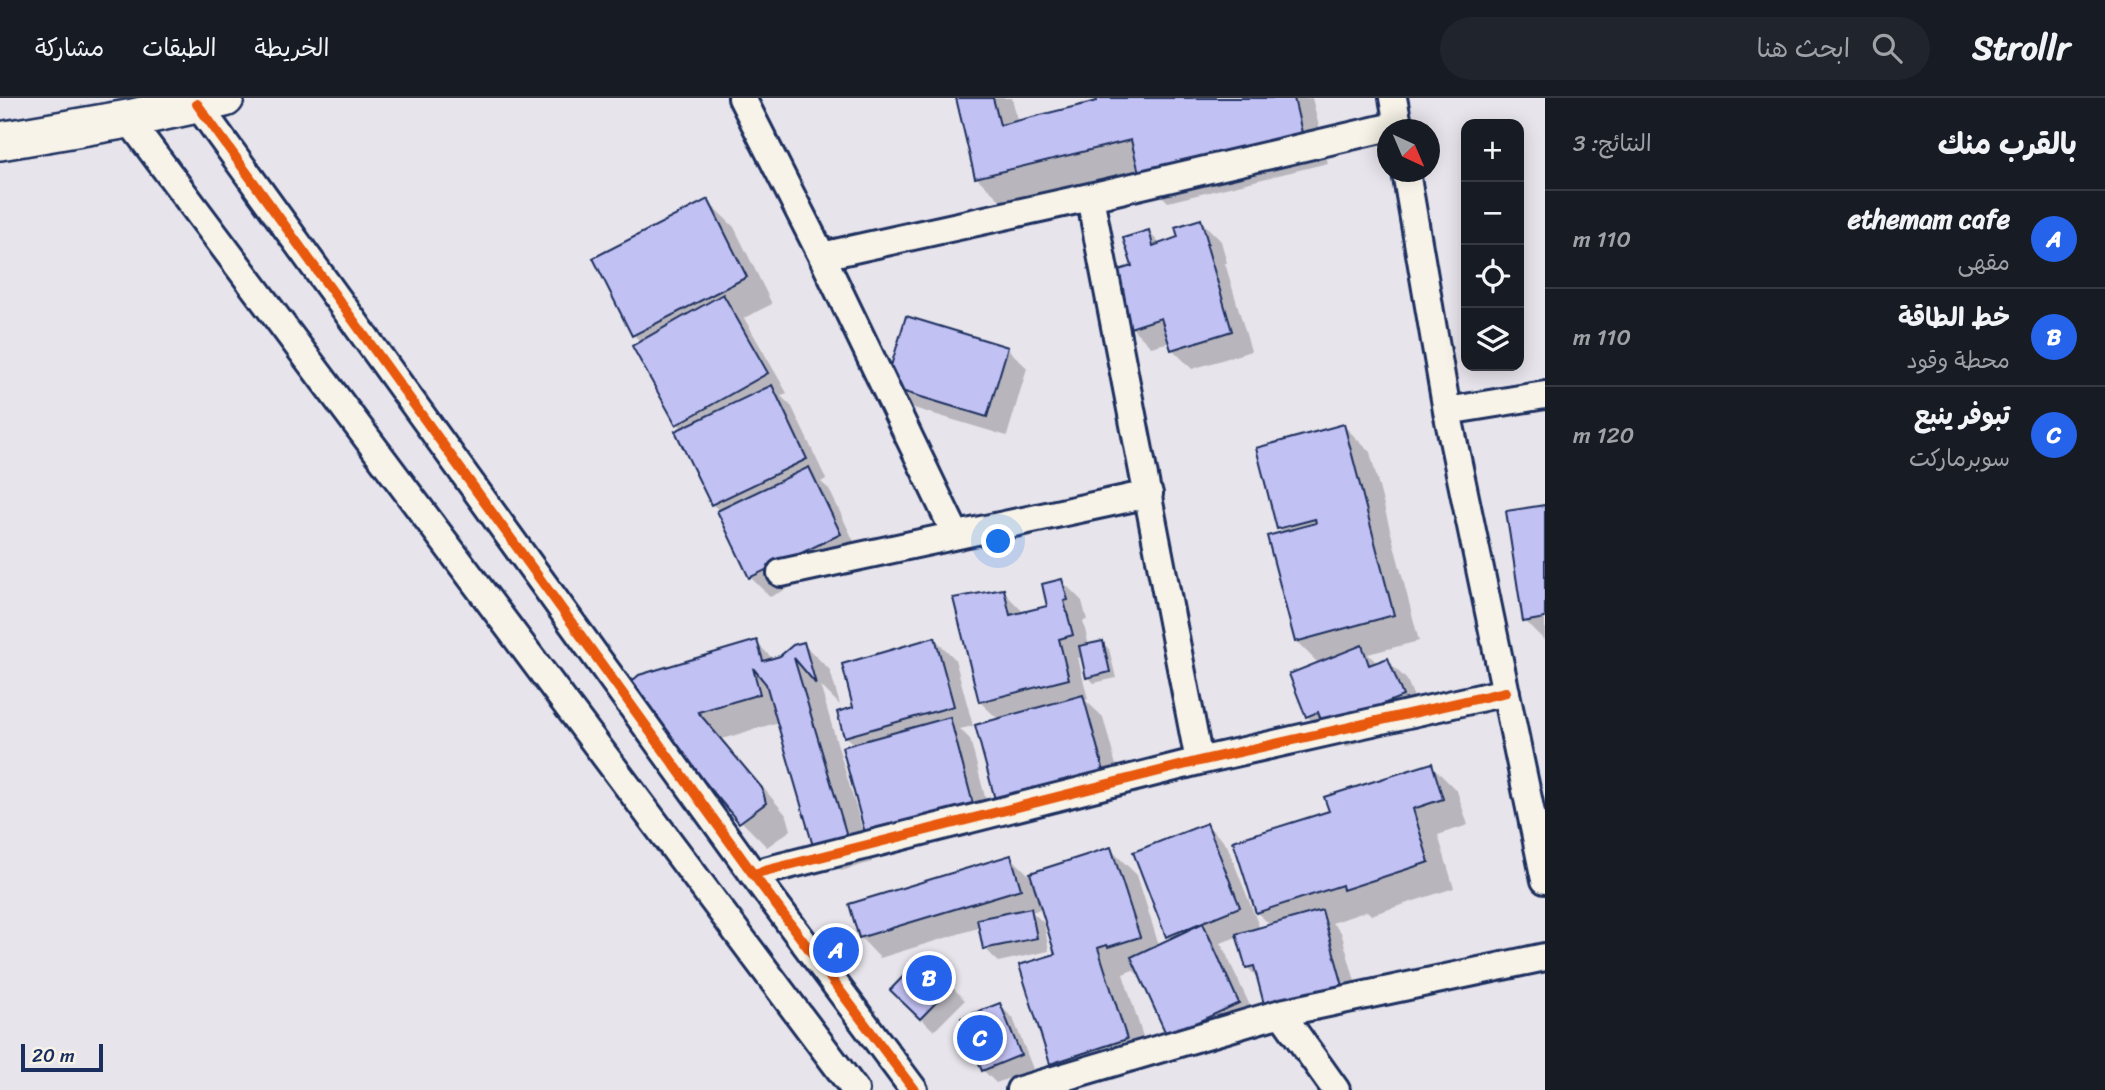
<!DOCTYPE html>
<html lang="ar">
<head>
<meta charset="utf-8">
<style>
	:root { --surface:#171b24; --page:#20242c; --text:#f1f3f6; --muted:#9ea1a6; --line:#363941; --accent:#2563eb }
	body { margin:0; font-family:Sriracha,"Playpen Sans Arabic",sans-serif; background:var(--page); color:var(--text); direction:rtl }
	.controls { position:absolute; right:21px; top:21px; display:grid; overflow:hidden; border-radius:14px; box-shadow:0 4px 18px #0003 }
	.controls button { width:63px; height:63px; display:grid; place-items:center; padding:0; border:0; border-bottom:2px solid var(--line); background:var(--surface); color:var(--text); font:35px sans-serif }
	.compass { position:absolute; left:1377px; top:21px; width:63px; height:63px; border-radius:50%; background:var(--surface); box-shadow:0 4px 18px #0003; rotate:136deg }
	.scale { position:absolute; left:21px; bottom:18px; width:82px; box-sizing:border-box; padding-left:7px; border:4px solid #1b2f5e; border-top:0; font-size:19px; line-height:24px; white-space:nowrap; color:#1b2f5e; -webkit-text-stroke:5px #f7f3e8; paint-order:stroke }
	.you { position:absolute; left:999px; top:444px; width:24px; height:24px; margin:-18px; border:5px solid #fff; border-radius:50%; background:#1a73e8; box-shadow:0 0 0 10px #1a73e833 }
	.badge { display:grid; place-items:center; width:46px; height:46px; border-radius:50%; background:var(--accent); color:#fff; font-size:23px; font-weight:700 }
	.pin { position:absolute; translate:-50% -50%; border:4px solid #fff; box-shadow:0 2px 7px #0006 }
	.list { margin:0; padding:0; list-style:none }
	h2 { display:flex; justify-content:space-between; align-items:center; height:91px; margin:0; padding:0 28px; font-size:30px }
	h2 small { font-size:23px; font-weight:400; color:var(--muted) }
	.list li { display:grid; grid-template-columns:46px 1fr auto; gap:21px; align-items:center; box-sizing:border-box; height:98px; padding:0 28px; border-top:2px solid var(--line) }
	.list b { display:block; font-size:26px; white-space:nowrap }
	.list p { margin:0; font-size:23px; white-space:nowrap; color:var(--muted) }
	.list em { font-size:23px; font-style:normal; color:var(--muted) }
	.icon { flex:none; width:38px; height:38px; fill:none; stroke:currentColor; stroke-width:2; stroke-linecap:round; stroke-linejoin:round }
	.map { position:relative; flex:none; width:1545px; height:992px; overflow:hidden; direction:ltr }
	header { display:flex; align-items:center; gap:42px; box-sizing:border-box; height:98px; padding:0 35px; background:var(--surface); border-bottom:2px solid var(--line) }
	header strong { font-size:33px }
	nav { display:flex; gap:38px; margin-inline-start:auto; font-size:24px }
	.search { width:490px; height:63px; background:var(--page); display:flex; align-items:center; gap:18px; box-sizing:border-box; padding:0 24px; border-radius:38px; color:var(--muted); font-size:26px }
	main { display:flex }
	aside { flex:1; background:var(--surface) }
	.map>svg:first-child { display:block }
	.shadow { fill:#0003 }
	.building { fill:#c2c1f3; stroke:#1b2f5e; stroke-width:2 }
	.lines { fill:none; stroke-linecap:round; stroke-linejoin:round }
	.minor-casing { stroke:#1b2f5e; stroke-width:32 }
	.secondary-casing { stroke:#1b2f5e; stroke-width:42 }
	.minor { stroke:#f7f3e8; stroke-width:26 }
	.secondary { stroke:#f7f3e8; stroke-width:37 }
	.cycleway-casing { stroke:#f7f3e8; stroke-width:15 }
	.cycleway { stroke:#e8590c; stroke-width:10 }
</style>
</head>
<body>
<header>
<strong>Strollr</strong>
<div class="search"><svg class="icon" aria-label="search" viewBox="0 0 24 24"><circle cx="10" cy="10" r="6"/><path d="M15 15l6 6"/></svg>ابحث هنا</div>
<nav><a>الخريطة</a><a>الطبقات</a><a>مشاركة</a></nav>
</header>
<main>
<aside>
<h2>بالقرب منك<small>النتائج: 3</small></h2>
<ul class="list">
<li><span class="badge">A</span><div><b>ethemam cafe</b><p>مقهى</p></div><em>110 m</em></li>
<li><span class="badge">B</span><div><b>خط الطاقة</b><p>محطة وقود</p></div><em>110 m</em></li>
<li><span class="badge">C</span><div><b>تبوفر ينبع</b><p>سوبرماركت</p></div><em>120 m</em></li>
</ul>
</aside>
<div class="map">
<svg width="1545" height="992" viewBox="0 0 1545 992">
	<rect width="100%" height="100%" fill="#e7e4eb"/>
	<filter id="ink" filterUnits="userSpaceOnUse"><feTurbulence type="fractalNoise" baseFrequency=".0143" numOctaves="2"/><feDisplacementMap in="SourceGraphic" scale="14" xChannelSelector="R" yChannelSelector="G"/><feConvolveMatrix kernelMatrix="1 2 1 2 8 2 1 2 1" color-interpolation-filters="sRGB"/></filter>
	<g filter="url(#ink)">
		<!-- shadow -->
		<path class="shadow" d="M957 0H1012L1018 24 1099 4 1098 0H1312L1328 65 1168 104 1142 78 1140 72 1003 105 976 79Z
			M707 103 734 129 772 206 744 220 787 295 781 298 792 309 826 381 821 384 829 391 860 456 770 499 750 479 720 413 712 406 682 331 634 249 641 244 634 237Z
			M1201 123 1221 143 1227 165H1225L1251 253 1192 271 1172 251 1170 244 1151 249 1131 229 1134 169 1149 134 1161 147 1180 141Z
			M1007 250 1027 270 1007 338 907 308 887 288Z
			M1344 328 1370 354 1419 543 1368 556 1378 566 1387 562 1407 582 1422 619 1346 649 1333 636 1327 638 1307 618 1319 566 1296 543 1284 435 1279 430Z
			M1545 409V543L1525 523Z
			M1062 483 1082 503 1087 522 1083 523 1089 548 1103 545 1109 551 1116 580 1094 585 1088 579 1083 559 1078 560 1088 601 1085 602 1103 619 1124 697 1017 724 997 704 999 622 980 604 1003 493 1024 515 1049 509Z
			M935 541 955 561 973 628 960 631 970 641 992 726 887 754 854 647 845 638 856 610Z
			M756 544 774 562 803 546 830 572 840 607 820 587 872 764 841 773 815 747 779 624 722 641 787 718 791 732 767 749 741 723 640 603Z
			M1431 667 1457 693 1468 727 1438 737 1454 790 1371 817 1367 813 1332 825 1341 834 1362 908 1287 929 1259 881 1247 869 1239 838 1221 845 1258 925 1188 957 1168 937 1139 874 1136 875 1133 872 1123 876 1152 967 1078 991 1051 965 1057 857 1043 810 1032 814 1044 825 1049 853 998 864 985 850 981 829 880 860 860 839 1011 759 1029 777 1110 751 1137 777 1159 848 1172 842 1167 838 1207 727 1227 747 1260 831 1271 828 1257 814 1331 714Z
			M923 860 965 902 934 933 892 892Z
			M999 907 1013 920 1033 971 996 985 983 972Z"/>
		<!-- building -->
		<path class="building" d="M956 0H993L1000 27 1097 3 1096 0H1294L1303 39 1140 79 1131 42 975 80Z
			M708 101 747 179 632 238 593 160Z
			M1201 121 1208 145H1206L1232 233 1171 252 1161 220 1130 230 1112 174 1132 168 1123 140 1149 132 1153 148 1178 139 1175 129Z
			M723 196 768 275 676 327 632 248Z
			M906 218 1008 249 987 319 885 288Z
			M772 287 807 361 711 407 675 333Z
			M1344 326 1394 517 1295 544 1267 438 1316 425 1315 421 1277 431 1256 350Z
			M809 369 841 436 749 480 717 413Z
			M1545 407V520L1523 524 1506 413Z
			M1062 481 1068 502 1064 503 1073 537 1059 541 1069 581 979 604 953 500 1004 491 1010 517 1047 508 1042 486Z
			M935 539 954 608 844 639 837 614 853 609 842 566Z
			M757 542 763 563 780 558 793 547 804 544 816 586 794 560 847 738 813 748 766 586 753 570 760 596 698 614 762 690 766 705 739 725 638 603 632 583 639 577Z
			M1103 543 1110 574 1086 580 1079 548Z
			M1362 547 1369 567 1388 560 1403 598 1324 630 1318 614 1306 619 1289 576Z
			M1083 597 1105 677 996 705 975 627Z
			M950 619 973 706 865 735 842 649Z
			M1432 665 1443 701 1413 711 1429 764 1343 792 1342 787 1256 815 1233 743 1329 713 1324 699Z
			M1207 725 1240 809 1166 839 1133 754Z
			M1111 749 1140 839 1108 849 1107 847 1098 850 1127 941 1050 966 1019 867 1055 856 1030 775Z
			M1011 757 1021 791 859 840 849 806Z
			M1031 810 1037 840 983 851 977 821Z
			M1322 812 1343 888 1265 910 1254 868 1246 870 1236 836Z
			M1203 825 1239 905 1167 938 1131 859Z
			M923 858 953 887 920 921 890 892Z
			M1000 905 1021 957 982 973 961 920Z"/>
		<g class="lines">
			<!-- minor casing -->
			<g class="minor-casing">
				<path id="minor" d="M742 0 822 158 956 437
					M1393 0 1399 32
					M197 6 753 776 914 992
					M128 21 855 992
					M1406 74 1447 313 1545 782
					M1090 99 1199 663
					M822 158 1090 99 1398 27
					M1447 313 1545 297
					M781 475 1149 396
					M753 776 1199 663 1506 594
					M1281 915 1336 992
					M1020 992 1281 915 1545 859"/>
			</g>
			<!-- secondary casing -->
			<g class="secondary-casing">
				<path id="secondary" d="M0 43 128 21 225 0"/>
			</g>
			<!-- minor -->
			<use href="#minor" class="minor"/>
			<!-- secondary -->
			<use href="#secondary" class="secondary"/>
			<!-- cycleway casing -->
			<g class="cycleway-casing">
				<path id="cycleway" d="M197 6 753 776 914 992
					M753 776 1199 663 1506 594"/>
			</g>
			<!-- cycleway -->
			<use href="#cycleway" class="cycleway"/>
		</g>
	</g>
</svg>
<div class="controls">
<button>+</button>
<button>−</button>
<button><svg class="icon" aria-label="locate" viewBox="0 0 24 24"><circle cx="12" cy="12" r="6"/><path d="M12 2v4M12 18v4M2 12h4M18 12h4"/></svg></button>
<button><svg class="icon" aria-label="layers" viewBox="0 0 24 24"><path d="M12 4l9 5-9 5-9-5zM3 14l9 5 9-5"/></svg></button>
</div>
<svg class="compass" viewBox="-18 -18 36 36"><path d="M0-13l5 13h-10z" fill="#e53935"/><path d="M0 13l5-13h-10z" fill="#9ea1a6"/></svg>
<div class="scale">20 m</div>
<div class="you"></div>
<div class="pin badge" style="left:836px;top:852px">A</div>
<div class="pin badge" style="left:929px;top:880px">B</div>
<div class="pin badge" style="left:980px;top:940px">C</div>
</div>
</main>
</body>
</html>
